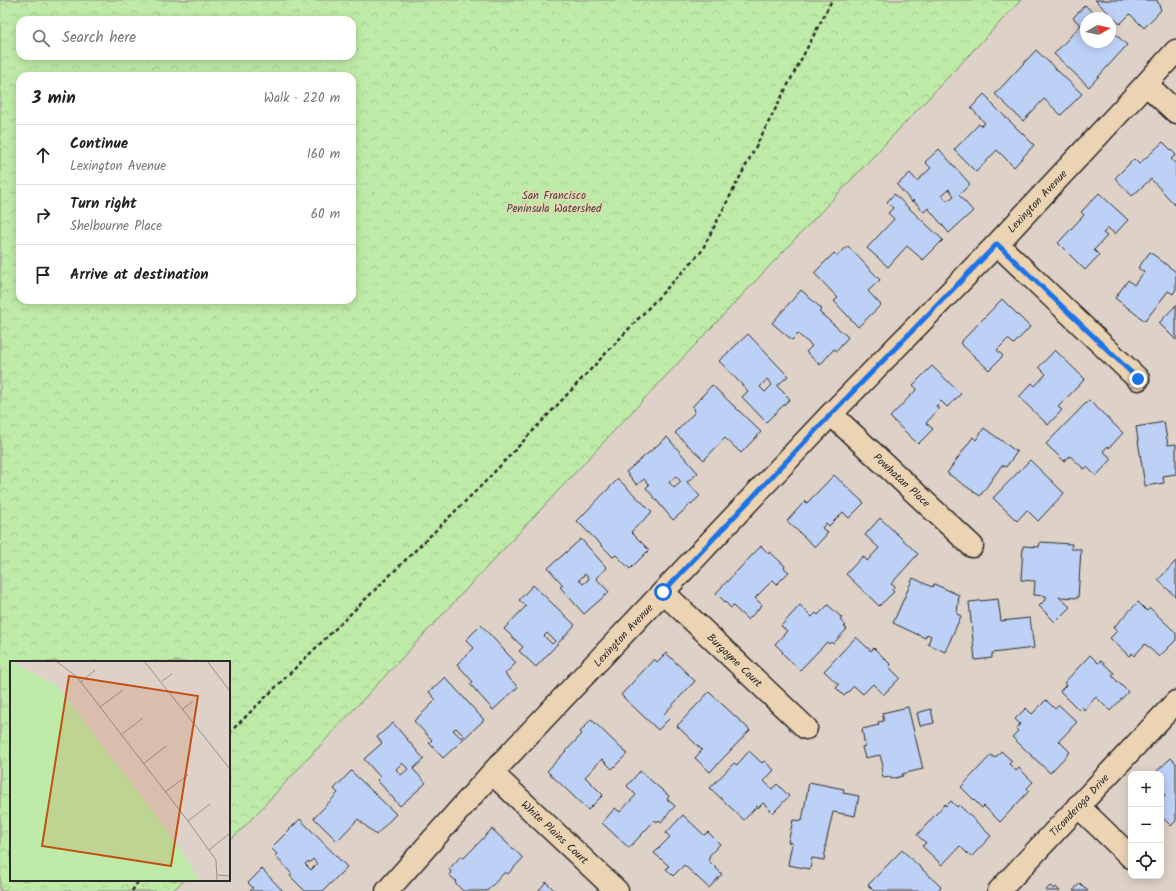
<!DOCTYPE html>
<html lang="en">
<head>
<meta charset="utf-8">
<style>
	:root { --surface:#fff; --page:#f2f2f2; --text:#222; --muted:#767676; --line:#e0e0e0 }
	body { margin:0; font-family:Kalam,sans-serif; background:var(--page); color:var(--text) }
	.controls { position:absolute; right:12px; bottom:12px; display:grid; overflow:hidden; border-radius:8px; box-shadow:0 2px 10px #0003 }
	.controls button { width:36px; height:36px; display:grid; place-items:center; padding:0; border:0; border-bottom:1px solid var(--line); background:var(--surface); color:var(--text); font:20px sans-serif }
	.compass { position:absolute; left:1080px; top:12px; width:36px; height:36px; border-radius:50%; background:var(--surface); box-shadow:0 2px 10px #0003; rotate:81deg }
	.stop { position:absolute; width:12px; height:12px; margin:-9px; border:3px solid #1a73e8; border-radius:50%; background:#fff }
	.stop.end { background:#1a73e8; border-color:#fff; box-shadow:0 1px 4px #0008 }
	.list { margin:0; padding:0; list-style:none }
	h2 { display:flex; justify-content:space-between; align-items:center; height:52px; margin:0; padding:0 16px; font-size:17px }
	h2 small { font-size:13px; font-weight:400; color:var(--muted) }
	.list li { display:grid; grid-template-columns:26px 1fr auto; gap:12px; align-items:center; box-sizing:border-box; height:60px; padding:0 16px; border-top:1px solid var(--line) }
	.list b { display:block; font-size:15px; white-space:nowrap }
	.list p { margin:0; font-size:13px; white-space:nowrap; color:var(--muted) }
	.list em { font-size:13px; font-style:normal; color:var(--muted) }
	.icon { flex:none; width:22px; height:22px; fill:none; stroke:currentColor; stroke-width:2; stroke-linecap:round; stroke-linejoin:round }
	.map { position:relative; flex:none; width:1176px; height:891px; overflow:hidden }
	.search { position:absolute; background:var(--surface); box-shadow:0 2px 10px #0003; left:16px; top:16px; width:340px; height:44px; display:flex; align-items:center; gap:10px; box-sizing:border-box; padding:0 14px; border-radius:12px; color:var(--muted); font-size:15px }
	.panel { position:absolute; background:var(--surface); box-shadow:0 2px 10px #0003; left:16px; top:72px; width:340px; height:232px; border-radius:12px }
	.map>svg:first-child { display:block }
	.park { fill:url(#park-crowns); stroke:#758b6a; fill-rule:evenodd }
	.building { fill:#bdd1f6; stroke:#2b2b2b; fill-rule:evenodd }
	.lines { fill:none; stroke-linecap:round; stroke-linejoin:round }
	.minor-casing { stroke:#2b2b2b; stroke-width:25 }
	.path { stroke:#2b2b2b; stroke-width:2.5; stroke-dasharray:4 3; stroke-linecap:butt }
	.minor { stroke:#ecd3b4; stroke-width:22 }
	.route { stroke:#1a73e8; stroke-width:5 }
	.labels { text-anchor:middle; stroke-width:3; stroke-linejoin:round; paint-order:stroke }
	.park-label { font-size:11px; fill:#41483e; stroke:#ecd3b4 }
	.street-label { font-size:11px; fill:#2b2b2b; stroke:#ecd3b4 }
	.inset-road { fill:none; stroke:#968f89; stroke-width:1 }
	.view { fill:#c25012; fill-opacity:0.15; stroke:#c25012; stroke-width:2 }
	.inset-edge { fill:none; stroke:#2b2b2b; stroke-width:2 }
</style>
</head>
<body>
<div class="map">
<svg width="1176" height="891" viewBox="0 0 1176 891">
	<defs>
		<pattern id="park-crowns" width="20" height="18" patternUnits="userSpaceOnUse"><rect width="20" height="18" fill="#bfeba8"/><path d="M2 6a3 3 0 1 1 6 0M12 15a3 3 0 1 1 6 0" fill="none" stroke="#a4ca91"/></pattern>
	</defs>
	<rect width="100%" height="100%" fill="#ded2c8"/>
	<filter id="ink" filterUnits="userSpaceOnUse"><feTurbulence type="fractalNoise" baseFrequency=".025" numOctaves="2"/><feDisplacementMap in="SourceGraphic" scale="8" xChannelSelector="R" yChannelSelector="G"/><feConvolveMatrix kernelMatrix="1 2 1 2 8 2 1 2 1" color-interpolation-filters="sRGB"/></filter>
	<g filter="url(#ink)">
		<!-- park -->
		<path class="park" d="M0 0H1021L628 416 243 828 229 841V662H11V880H185L172 891H0ZM20 20H352V56H20ZM20 76H352V300H20Z"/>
		<!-- building -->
		<path class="building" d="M1095 0H1157L1161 10 1144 28 1130 14 1120 24Z
			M1085 5 1098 18H1086V42H1110V29L1127 45 1089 87 1054 54 1081 25 1073 18Z
			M1036 50 1082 94 1061 115 1044 99 1023 121 995 94Z
			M984 94 990 100 989 101 1034 145 1014 167 997 150 976 172 954 150 979 124 981 126 985 123 971 108Z
			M1163 142 1176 155 1171 159 1176 164V206L1151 179 1132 196 1115 178 1134 159 1139 164Z
			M939 149 970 184 959 195 973 211 949 233 928 208 924 212 913 200 912 202 897 185 910 173 917 181 931 168 925 162ZM949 189 954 196 947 201 942 195Z
			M1099 193 1128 220 1115 234 1108 228 1103 233 1107 236 1094 250 1099 255 1085 270 1058 243 1084 215 1081 212Z
			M894 194 943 240 923 260 907 246 888 267 867 248 894 219 888 213 893 208 887 202Z
			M848 246 880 280 868 291 881 305 858 327 834 301 838 298 814 273 834 253 837 256Z
			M1150 252 1176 272V289L1173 294 1168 291 1145 321 1115 298 1128 280 1134 285 1144 272 1138 268Z
			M801 290 822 309 819 312 848 337 837 351 834 349 820 365 806 352 812 346 798 334 792 340 772 323Z
			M1002 299 1030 327 1014 344 1008 339 997 350 1003 356 989 370 960 343Z
			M1176 305V340L1159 323Z
			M748 334 788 376 777 386 790 399 766 422 742 397 748 391 719 361ZM767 379 772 385 765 392 760 387Z
			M1055 350 1085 379 1058 407 1062 410 1048 425 1019 397 1032 383 1035 386 1046 374 1039 367Z
			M932 366 961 394 947 407 941 401 936 406 939 409 926 423 933 429 918 444 890 417 917 389 913 385Z
			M712 385 761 432 741 453 725 438 704 460 675 433 695 412 694 410 695 409 692 407Z
			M1089 400 1123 433 1109 448 1108 446 1103 451 1112 459 1096 476 1087 467 1084 469 1070 456 1064 461 1046 444Z
			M1164 422 1168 445 1176 444V474L1163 476 1164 483 1145 486 1136 427Z
			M984 428 1017 452 1006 467 1002 465 980 496 947 473 973 437 976 440Z
			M667 437 698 473 687 482 700 496 673 520 646 488 649 485 644 479 637 485 626 472ZM676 476 681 482 674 488 669 482Z
			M1030 460 1064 493 1038 521 1027 510 1017 521 993 498Z
			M834 475 864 503 849 518 843 512 829 526 826 523 822 528 828 533 815 547 787 521 805 501 807 503Z
			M618 479 652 512 631 532 649 550 630 569 616 555 613 557 577 521Z
			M880 518 918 554 891 584 895 587 892 590 894 592 879 606 846 574 863 556 867 561 879 548 865 535Z
			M581 539 607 568 596 578 609 592 584 614 560 587 563 585 548 568ZM585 574 589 579 583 584 579 580Z
			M1040 542 1072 544 1071 549H1081L1078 598 1059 597 1070 607 1055 622 1039 606 1047 598 1046 596 1034 595 1035 581 1021 580 1023 546 1039 547Z
			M761 546 769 554 770 552 785 566 784 568 789 572 777 584 773 580 755 598 762 605 748 620 733 606 731 608 716 593Z
			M1176 561V597L1158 580Z
			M913 578 932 587 934 584 959 595 957 614 961 616 945 652 928 644 931 636 927 634 925 638 893 623Z
			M533 585 575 625 536 667 519 651 523 647 504 629 526 606 519 600ZM547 633 555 641 552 644 544 636Z
			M998 599 1001 621 1030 618 1034 648 992 653V658L975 660 969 602Z
			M1138 602 1147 611 1150 608 1176 633V640L1159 657 1145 644 1134 656 1132 653 1129 656 1110 638 1117 631 1113 628Z
			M800 605 812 617 816 613 818 615 828 605 842 618 840 620 846 626 844 627 847 629 833 644 831 642 829 644 827 642 800 670 782 653 783 652 775 644 787 631 781 626Z
			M481 625 516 663 505 674 518 687 493 710 470 684 473 682 457 664 474 648 466 640Z
			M856 637 871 651 874 648 891 665 889 667 900 678 883 695 873 684 863 694 854 686 844 696 836 688 839 685 824 671Z
			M666 653 695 681 664 714 669 719 658 730 621 695 654 659 657 662Z
			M1090 655 1098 663 1101 661 1114 673 1112 676 1128 692 1110 711 1096 697 1084 710 1082 707 1079 710 1060 691 1066 685 1064 683Z
			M445 677 484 720 443 758 429 743 432 740 414 721 436 700 429 692ZM456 728 464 736 461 738 453 730Z
			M709 692 750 730 710 772 695 758 702 750 677 726Z
			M1046 700 1055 709 1059 705 1077 722 1059 741 1070 752 1050 773 1012 737 1018 731 1016 729 1020 724 1015 719 1026 708 1032 714Z
			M908 707 923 769 902 774 903 776 891 779 890 777 883 778 881 767 883 766 880 755 865 758 862 747 865 746 862 729 879 725 878 722 884 721 882 713Z
			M931 709 934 723 920 726 917 713Z
			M591 719 627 754 612 769 602 759 585 777 603 795 588 810 547 771 582 734 580 732Z
			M393 723 424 759 413 769 426 783 400 806 377 780 380 777 364 759 382 743 377 737ZM402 763 408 769 401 775 396 769Z
			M749 751 762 763 764 761 774 770 764 781 772 789 777 784 789 796 773 813 763 803 758 808 757 806 744 820 710 788 734 763 737 765Z
			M1001 751 1012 761 1009 764 1016 771 1019 768 1033 782 1027 788 1029 791 1000 822 984 806 982 808 961 787 991 755 995 758Z
			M1171 758 1176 763V821L1171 826 1161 816V799L1165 795 1161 791V774H1158L1156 772Z
			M351 771 396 814 376 835 358 819 337 841 314 818 338 793 334 789Z
			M640 771 669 796 667 799 675 806 661 822 659 820 657 822 655 820 629 848 602 823 615 808 620 812 636 795 627 786Z
			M809 782 844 789 843 793 859 796 855 816 833 812 825 847H826L824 860 812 858 810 869 788 865 792 843 788 842 793 820 802 821Z
			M951 801 957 807 959 805 991 836 971 857 960 846 942 865 922 846 926 843 917 835 945 804 946 806Z
			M683 815 704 835 708 832 720 844 709 856 710 857 708 860 722 874 709 888 684 865 673 876 666 869 669 866 654 853 670 837 666 833Z
			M300 819 347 867 323 891H305L290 876 292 874 275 856 277 854 271 848ZM313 859 317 864 311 870 305 864 308 861 309 863Z
			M492 829 523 858 508 874 505 872 487 891H463L455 883 456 881 449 875 451 872 449 869 461 856 464 858Z
			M902 850 941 887 937 891H874L868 885Z
			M262 869 283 891H250L253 888 248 883Z
			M546 882 555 891H538Z
			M1080 883 1088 891H1073Z
			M1050 886 1054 889 1056 887 1060 891H1045Z"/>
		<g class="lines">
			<!-- minor casing -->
			<g class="minor-casing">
				<path id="minor" d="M1146 84 1176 112
					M997 244 1138 379
					M831 414 972 546
					M663 592 806 728
					M492 773 617 891
					M1078 806 1131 857
					M387 891 492 773 831 414 997 244 1146 84 1176 51
					M999 891 1176 702"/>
			</g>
			<!-- path -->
			<path class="path" d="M229 733 484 483 701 252 832 0
				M132 891 139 880"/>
			<!-- minor -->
			<use href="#minor" class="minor"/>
		</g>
	</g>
	<g class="lines" filter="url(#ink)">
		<!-- route -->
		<path class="route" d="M663 592 831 414 997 244 1138 379"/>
	</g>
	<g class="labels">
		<!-- park labels -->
		<g class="park-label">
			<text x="554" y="199">San Francisco<tspan x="554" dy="13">Peninsula Watershed</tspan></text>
		</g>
		<!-- street labels -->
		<g class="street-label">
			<text transform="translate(1037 201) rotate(-47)" y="4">Lexington Avenue</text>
			<text transform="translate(902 480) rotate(43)" y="4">Powhatan Place</text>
			<text transform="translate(623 635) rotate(-47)" y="4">Lexington Avenue</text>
			<text transform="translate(735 660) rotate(44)" y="4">Burgoyne Court</text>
			<text transform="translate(1079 805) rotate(-47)" y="4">Ticonderoga Drive</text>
			<text transform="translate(555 832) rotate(43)" y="4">White Plains Court</text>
		</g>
	</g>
	<!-- overview -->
	<g transform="translate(10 661)">
		<rect width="220" height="220" fill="#ded2c8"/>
		<path d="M0 0 47 25 157 169 190 220H0Z" fill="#bfeba8"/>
		<path class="inset-road" d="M46 0 67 16 178 160 206 199 207 220M134 0 220 108M197 0 220 30M152 20 162 13M71 21 85 9M90 46 113 29M173 48 183 40M111 74 133 57M133 103 156 85M155 131 178 114M178 160 200 143M199 189 220 172M208 214 220 215"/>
		<path class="view" d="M59 15 188 35 161 205 32 185Z"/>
		<rect width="220" height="220" class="inset-edge"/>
	</g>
</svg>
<div class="controls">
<button>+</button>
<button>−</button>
<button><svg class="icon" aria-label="locate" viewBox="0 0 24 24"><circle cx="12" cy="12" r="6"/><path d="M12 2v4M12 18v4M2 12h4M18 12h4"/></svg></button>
</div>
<svg class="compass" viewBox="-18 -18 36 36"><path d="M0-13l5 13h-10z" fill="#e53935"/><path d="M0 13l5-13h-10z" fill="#767676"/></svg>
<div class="stop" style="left:663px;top:592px"></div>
<div class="stop end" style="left:1138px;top:379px"></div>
<div class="search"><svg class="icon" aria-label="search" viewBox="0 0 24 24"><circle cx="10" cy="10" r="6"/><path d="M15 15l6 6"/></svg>Search here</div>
<section class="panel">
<h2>3 min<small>Walk · 220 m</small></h2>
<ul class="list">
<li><svg class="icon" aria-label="ahead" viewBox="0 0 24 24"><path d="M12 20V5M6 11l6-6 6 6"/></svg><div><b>Continue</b><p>Lexington Avenue</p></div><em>160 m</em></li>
<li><svg class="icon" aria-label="right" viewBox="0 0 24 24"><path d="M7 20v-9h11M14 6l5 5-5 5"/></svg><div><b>Turn right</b><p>Shelbourne Place</p></div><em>60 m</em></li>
<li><svg class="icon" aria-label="arrive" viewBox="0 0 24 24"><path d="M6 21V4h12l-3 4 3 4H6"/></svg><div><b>Arrive at destination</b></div></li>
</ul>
</section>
</div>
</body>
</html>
